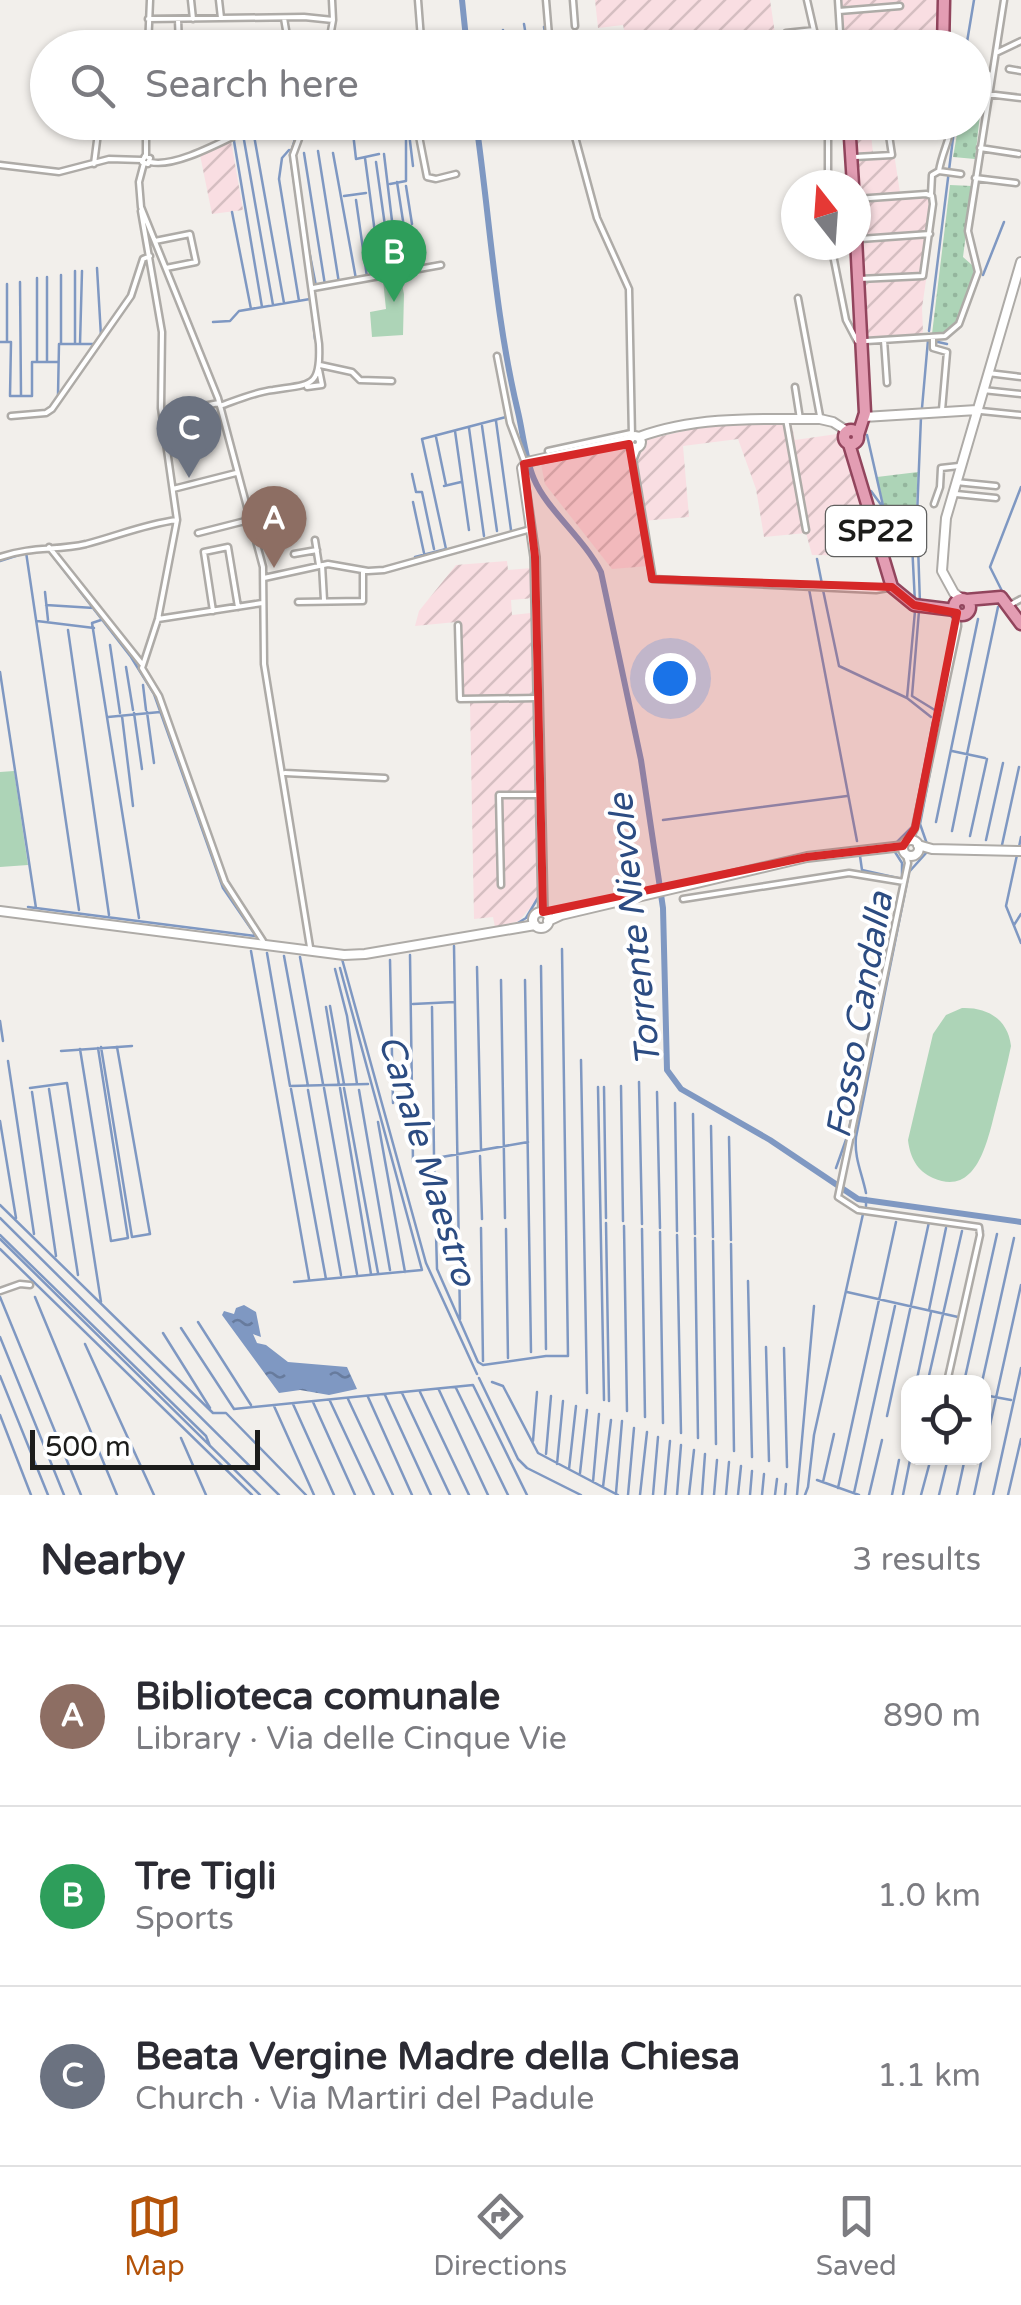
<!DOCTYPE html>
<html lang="en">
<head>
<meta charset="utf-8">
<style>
	:root { --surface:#fff; --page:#f7f7f7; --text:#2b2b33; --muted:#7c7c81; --line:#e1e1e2; --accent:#b45309 }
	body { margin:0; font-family:"Varela Round",sans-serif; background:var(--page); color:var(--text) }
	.controls { position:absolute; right:30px; bottom:30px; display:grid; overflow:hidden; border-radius:20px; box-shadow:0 2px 8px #0004 }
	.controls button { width:90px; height:90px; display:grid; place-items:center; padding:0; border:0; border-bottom:2px solid var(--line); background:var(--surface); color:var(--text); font:50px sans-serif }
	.compass { position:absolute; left:781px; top:170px; width:90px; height:90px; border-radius:50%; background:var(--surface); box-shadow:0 2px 8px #0004; rotate:343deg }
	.scale { position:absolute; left:30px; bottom:25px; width:230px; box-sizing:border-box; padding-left:10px; border:5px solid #1c1c1a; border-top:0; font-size:28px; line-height:35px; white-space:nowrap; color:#1c1c1a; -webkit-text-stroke:8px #fff; paint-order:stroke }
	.you { position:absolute; left:670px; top:678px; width:35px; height:35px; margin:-25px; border:8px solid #fff; border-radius:50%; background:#1a73e8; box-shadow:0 0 0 15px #1a73e833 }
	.badge { display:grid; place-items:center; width:65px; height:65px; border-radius:50%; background:var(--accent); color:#fff; font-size:32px; font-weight:700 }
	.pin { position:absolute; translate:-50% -82px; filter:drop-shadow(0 2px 5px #0008) }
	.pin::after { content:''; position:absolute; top:52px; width:35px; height:30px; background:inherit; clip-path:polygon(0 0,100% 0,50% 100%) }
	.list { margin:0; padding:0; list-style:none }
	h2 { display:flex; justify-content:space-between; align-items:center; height:130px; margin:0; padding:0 40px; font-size:42px }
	h2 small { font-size:32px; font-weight:400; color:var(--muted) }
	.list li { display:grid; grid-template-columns:65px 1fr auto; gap:30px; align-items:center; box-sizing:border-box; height:180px; padding:0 40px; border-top:2px solid var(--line) }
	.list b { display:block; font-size:38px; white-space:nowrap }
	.list p { margin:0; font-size:32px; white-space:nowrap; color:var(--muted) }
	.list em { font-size:32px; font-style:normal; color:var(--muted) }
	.icon { flex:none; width:55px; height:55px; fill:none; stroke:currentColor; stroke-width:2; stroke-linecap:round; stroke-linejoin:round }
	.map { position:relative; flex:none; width:1021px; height:1495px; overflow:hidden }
	.search { position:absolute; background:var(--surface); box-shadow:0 2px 8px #0004; left:30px; right:30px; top:30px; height:110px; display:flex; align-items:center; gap:25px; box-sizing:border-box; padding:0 35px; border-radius:55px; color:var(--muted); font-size:38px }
	.sheet { height:670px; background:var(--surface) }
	nav { display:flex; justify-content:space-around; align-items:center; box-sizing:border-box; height:140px; border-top:2px solid var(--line); background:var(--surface); font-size:28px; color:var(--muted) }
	nav a { display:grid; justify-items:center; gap:5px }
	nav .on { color:var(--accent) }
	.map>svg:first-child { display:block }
	.industrial { fill:url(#industrial-furrows) }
	.grass { fill:#add4b7 }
	.park { fill:url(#park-dots) }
	.water { fill:url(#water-ripples) }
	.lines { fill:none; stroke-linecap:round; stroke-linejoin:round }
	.stream { stroke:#7f98c2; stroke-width:2.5 }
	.river { stroke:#7f98c2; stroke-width:6 }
	.street-casing { stroke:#aeaba7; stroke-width:9 }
	.secondary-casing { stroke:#aeaba7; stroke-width:12 }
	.primary-casing { stroke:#92455d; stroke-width:15 }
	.street { stroke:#fff; stroke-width:4 }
	.secondary { stroke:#fff; stroke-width:8 }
	.primary { stroke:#e39db3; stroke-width:10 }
	.marked { fill:#d62828; fill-opacity:0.2; stroke:#d62828; stroke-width:8; stroke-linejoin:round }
	.labels { text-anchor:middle; stroke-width:8; stroke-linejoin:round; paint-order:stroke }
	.shield { fill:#fff; stroke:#60605f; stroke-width:2.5 }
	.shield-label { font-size:30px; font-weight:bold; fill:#1c1c1a }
	.water-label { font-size:35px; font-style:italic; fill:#2c4c82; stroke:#fff }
</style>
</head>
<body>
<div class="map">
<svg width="1021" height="1495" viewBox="0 0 1021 1495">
	<defs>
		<pattern id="industrial-furrows" width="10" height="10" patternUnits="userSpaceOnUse" patternTransform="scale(2.5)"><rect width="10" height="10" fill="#f9dee2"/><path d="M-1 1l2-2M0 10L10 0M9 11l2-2" fill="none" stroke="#d5bec1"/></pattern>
		<pattern id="park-dots" width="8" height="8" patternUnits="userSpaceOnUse" patternTransform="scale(2.5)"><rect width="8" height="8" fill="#add4b7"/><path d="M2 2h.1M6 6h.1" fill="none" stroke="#94b59d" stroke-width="1.8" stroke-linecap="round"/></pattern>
		<pattern id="water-ripples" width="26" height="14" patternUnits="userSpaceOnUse" patternTransform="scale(2.5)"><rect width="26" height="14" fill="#7f98c2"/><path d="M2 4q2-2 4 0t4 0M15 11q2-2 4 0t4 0" fill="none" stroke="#677b9d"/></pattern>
	</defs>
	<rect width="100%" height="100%" fill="#f2efeb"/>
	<!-- industrial -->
	<path class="industrial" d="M595 0H770L777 47H628L623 25 598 28Z
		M836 0H942L947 47H839Z
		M853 123H870L873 154 894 153 900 193 933 191 937 204 922 308 923 332 918 336 864 338V284L855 280 858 195Z
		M231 141 243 210 212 214 200 155Z
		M791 422 795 440 837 434 848 456 877 556 812 555 806 533 764 537 756 489 738 439 683 446 689 517 642 521 649 566 612 569 545 484 541 464 701 427Z
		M507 561 508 570 532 568 534 598 511 600 512 615 540 612 537 636 541 895 519 921 495 927 493 917 474 919 470 703 458 702 456 622 415 626 419 611 456 565Z"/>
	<!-- grass -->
	<path class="grass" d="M400 275 404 294 403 335 372 337 370 312 386 309 383 280Z
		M14 771 28 865 0 867V772Z
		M962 1008C987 1007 1008 1019 1011 1046 1007 1067 1001 1087 996 1108 988 1138 978 1198 933 1178 917 1171 910 1157 908 1140L933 1034 946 1015Z"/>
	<!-- park -->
	<path class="park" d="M984 79 975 159 953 157 959 123 974 122V102L978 99 974 80Z
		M950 185 972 186 963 257 972 265 975 261C976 271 961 317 955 326 949 334 940 334 932 334Z
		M918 472 915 521 884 506 877 477Z"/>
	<!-- water -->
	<path class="water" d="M244 1305 256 1312 261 1337 253 1334 257 1343 266 1345 288 1362 347 1367 357 1389 329 1395 300 1390 279 1393 222 1315 224 1311 234 1314 236 1308Z"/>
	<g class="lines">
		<!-- stream -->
		<path class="stream" d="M524 24 528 48
			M544 27 548 48
			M503 30 507 48
			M489 32 491 45
			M966 48 974 0
			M487 122 488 131 505 127 509 135 541 132 542 137 554 134 552 122
			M516 122 519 135
			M352 124 356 159 379 154
			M253 130 284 303
			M297 133 290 155 309 284
			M409 133 413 166
			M244 140 273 305
			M234 141 262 307
			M289 150 282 158 279 179 299 301
			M318 151 339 283
			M304 153 325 285
			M333 153 356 279
			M384 154 398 271
			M365 158 375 233 370 234 375 277
			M376 162 391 268
			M397 182 410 266
			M390 184 406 181V134
			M406 186 412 224
			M344 196 366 193
			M356 200 367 277
			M232 212 251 309
			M305 230 316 286
			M97 268 101 336
			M407 269 437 263
			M61 275V344
			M983 275 1004 222
			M37 278V361
			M20 282 21 395
			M311 302 315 339
			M213 322 230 321 239 311 310 299
			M929 331 955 122
			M0 342H11L10 396H32V362H57
			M7 342V284
			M938 342 947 344
			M75 344V271
			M80 344 82 271
			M47 361V277
			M58 395 59 344H96
			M922 408 928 340
			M496 421 511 530
			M482 426 497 531
			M469 428 484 536
			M455 431 469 530
			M847 435 854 439
			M867 435 884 510 911 524 915 603
			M436 437 446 485
			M412 474 416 492H422L434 549
			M444 486 461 482
			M871 491 882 506
			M413 502 424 553
			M48 550 131 657 154 694 223 888 256 936
			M26 552 79 910
			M415 557 446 549 422 439 506 417
			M817 559 822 584
			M0 561 25 553
			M809 589 857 841
			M823 590 839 666 907 698 931 717
			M45 592 48 620
			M1004 595 990 567 1021 487
			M920 604 917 516 921 417
			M46 605 94 608
			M919 611 912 696 938 712
			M101 620 92 623 139 918
			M37 621 94 628
			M68 630 109 915
			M110 645 120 713
			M126 667 133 710
			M0 672 36 908
			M143 685 146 710
			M907 698 915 611
			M147 712 154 763
			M134 713 142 769
			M122 716 133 806
			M108 717 160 712
			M952 751 985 758
			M967 754 998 607
			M663 820 847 796
			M936 822 978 619
			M952 831 967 757
			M970 836 987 759
			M986 840 1003 763
			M897 842 913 826 933 722
			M927 844 920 824 941 715
			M1002 845 1019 767
			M1019 847 1021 837
			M895 852 902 863V878
			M1017 855 1006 906 1021 943
			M860 856 862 870 902 879
			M28 907 255 936
			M1014 925 1021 914
			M513 926 526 918 539 896
			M454 946 460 1319
			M251 951 309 1279
			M267 953 290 1086 368 1084
			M410 955 413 1162 528 1142
			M284 956 308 1086
			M300 957 323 1084
			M342 959 426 1263 477 1374
			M390 960 393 1103
			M541 966 546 1349
			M477 967 481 1150
			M335 969 347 1016 357 1084
			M501 980 505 1218
			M525 980 531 1352
			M413 1004 454 1002
			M330 1006 344 1084
			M326 1007 339 1085
			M432 1007 434 1156
			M0 1021 3 1041
			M101 1047 132 1237 150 1234 117 1047
			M80 1049 111 1241 128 1238 98 1048
			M61 1051 132 1046
			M581 1060 587 1393
			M8 1061 34 1234
			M639 1082 642 1224
			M621 1086 623 1221
			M598 1087 604 1400
			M604 1087 606 1218
			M30 1088 67 1083 101 1302
			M324 1088 357 1274
			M340 1088 371 1274
			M344 1088 378 1273
			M49 1089 78 1275
			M291 1089 326 1279
			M308 1090 341 1275
			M359 1090 390 1270
			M32 1092 56 1256
			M657 1092 660 1228
			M675 1103 677 1231
			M693 1114 695 1234
			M0 1121 16 1218
			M378 1122 405 1272
			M711 1126 713 1237
			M729 1137 731 1240
			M480 1156 482 1219
			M434 1163 437 1269 478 1362 483 1365 546 1356H568L562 949
			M836 1168 848 1134 901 884
			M866 1193C862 1173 854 1158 856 1137L909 872 927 852
			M0 1205 213 1413H226L306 1495
			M866 1206V1198
			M0 1218 279 1495
			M606 1223 609 1401
			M624 1226 627 1411
			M481 1228 483 1361
			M506 1229 508 1358
			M642 1229 645 1417
			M660 1232 663 1423
			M0 1235 206 1436 210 1446
			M677 1235 681 1433
			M695 1238 698 1438
			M0 1239 260 1495
			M713 1241 716 1444
			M731 1244 734 1451
			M980 1244 983 1231
			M0 1249 252 1495
			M748 1281 752 1457
			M294 1282 422 1270 340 968
			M847 1292 958 1317
			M0 1297 81 1495
			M35 1297 117 1495
			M929 1310 946 1228
			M931 1312 917 1379 931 1382
			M198 1322 251 1405
			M181 1328 234 1409 473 1385 527 1495
			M163 1333 210 1408
			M0 1337 64 1495
			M85 1344 154 1495
			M766 1347 769 1461
			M784 1348 787 1467
			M0 1376 48 1495
			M479 1378 518 1459 527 1468 581 1495
			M928 1380 962 1231
			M492 1382 503 1386 538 1453 618 1495
			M964 1382 997 1234
			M982 1382 1014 1238
			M456 1388 508 1495
			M439 1390 488 1495
			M420 1392 469 1495
			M402 1393 450 1495
			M385 1395 431 1495
			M984 1395 1011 1400
			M368 1397 412 1495
			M348 1399 393 1495
			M330 1401 374 1495
			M313 1402 355 1495
			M293 1404 334 1495
			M274 1406 314 1495
			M0 1415 31 1495
			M887 1416 929 1222
			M181 1438 206 1495
			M533 1441 537 1392
			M984 1452 1021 1285
			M546 1454 551 1396
			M557 1464 563 1401
			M569 1469 576 1406
			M580 1473 587 1410
			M817 1480 859 1495
			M593 1482 599 1414
			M823 1482 834 1434
			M603 1487 611 1420
			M838 1488 896 1222
			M616 1493 622 1421
			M854 1493 895 1306
			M628 1495 634 1428
			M640 1495 647 1432
			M653 1495 658 1437
			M665 1495 670 1441
			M677 1495 681 1445
			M689 1495 694 1450
			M702 1495 705 1454
			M714 1495 717 1460
			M726 1495 729 1462
			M738 1495 741 1466
			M750 1495 752 1471
			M762 1495 764 1474
			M775 1495 777 1479
			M785 1495 786 1484
			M797 1495 814 1306
			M805 1495 808 1487 814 1435 863 1214
			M869 1495 882 1440
			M892 1495 899 1460
			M903 1495 910 1460
			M921 1495 931 1458
			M939 1495 948 1458
			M957 1495 965 1458
			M974 1495 982 1458
			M993 1495 1021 1368
			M1008 1495 1021 1439"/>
		<!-- river -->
		<path class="river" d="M462 0 467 48
			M476 122C490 219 495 316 518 412 523 433 525 458 534 479 547 510 583 537 601 572L641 760 663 908 667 1070 681 1089 770 1140 858 1199 1021 1222"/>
		<!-- street casing -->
		<g class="street-casing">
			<path id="street" d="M191 0 193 19
				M219 0 221 18
				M418 0 421 39 448 40
				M546 0 550 48
				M573 0 575 26
				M807 0 818 48
				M838 0 841 48
				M839 11 900 6
				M284 18 289 48
				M148 19 304 17 333 20
				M178 19 179 48
				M786 33 814 30
				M68 38 133 48
				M148 48 150 0
				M328 48 333 20 332 0
				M996 53 1021 41
				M1009 69 1021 71
				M974 77 989 74
				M987 94 1021 98
				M146 122V156
				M369 122 382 130 446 131
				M571 122 597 218 629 289 632 437
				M828 122V185
				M418 131 427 177 436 179 456 174
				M980 148 1019 154
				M145 156 150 158 148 164 142 162Z
				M855 157 892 155 887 122
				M150 162C179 169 236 133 264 122
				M144 163 139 182 141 207 218 398 263 567 264 664 310 947
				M94 164 98 133
				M0 165 59 172 109 159 142 160
				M939 171 961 174
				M975 178 1016 183
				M931 195 932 175 939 171C942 152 950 141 952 122
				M856 199 926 194 932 196 933 204 923 276 859 279
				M141 211 162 332 161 408 177 520 158 619 142 668 159 696 225 882 263 941
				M860 239 930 234
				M155 241 190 234 196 262 166 268
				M831 245 846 320 857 341
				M313 288 441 265
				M798 298 820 416
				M933 337V348L947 352 942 410
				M884 340 887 383
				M866 341 945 336 959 324 978 272 968 231 1004 0
				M497 356 510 423 525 463
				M320 365 352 372 360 380 392 381
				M988 373 1021 377
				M307 387 322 385 319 370
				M795 387 800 419
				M983 390 1021 394
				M220 406C237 400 255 392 273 390 311 384 321 388 319 344L293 155 300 136 321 122
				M981 411 1021 415
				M162 414 219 403
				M11 416 46 413 52 409 131 296 143 259 150 256
				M786 419 806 530
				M631 447 653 579 876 590 888 588
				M548 451 631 433
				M634 458 638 448
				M956 482 996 486
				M173 489 236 473
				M956 494 996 498
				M934 504 940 487 941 468 959 466
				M198 533 249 520
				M315 540 319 565
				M49 547 142 664
				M294 554 317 550
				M0 557C33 546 56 551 86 544 117 536 145 524 177 520
				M322 565 324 600
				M264 578 328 564 368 571 384 570 531 529
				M298 602 363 601V572
				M1010 605 1021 599
				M213 611 204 552 228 547 238 607
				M158 619 262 603
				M458 625 460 699 537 698
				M285 773 385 778
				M909 841 915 828 958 626 957 613
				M906 855 908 863 838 1197 858 1210 979 1227 980 1235 947 1382
				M501 885 499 795H540
				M683 899 849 873 904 882
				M0 1291 20 1284 30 1285"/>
		</g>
		<!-- secondary casing -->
		<g class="secondary-casing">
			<path id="secondary" d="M864 417 977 410
				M629 442a6 6 0 1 1 12 0a6 6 0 1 1-12 0Z
				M639 437C696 416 760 419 820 419L833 422 847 431
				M962 599 954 593 942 571 946 518 1021 262
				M903 848a8 8 0 1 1 16 0a8 8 0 1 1-16 0Z
				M918 845 932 849 1021 851
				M0 911 344 955 365 954 535 925
				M543 912 535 557 522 468 527 462 630 439
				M533 920a8 8 0 1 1 16 0a8 8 0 1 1-16 0Z
				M548 921 561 915 807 857 903 846"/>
		</g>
		<!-- primary casing -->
		<g class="primary-casing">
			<path id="primary" d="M943 48 944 0
				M849 122 853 185
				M856 238 865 413 858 435
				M844 437a7 7 0 1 1 14 0a7 7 0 1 1-14 0Z
				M849 444 892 587 914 605 955 610
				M954 607a8 8 0 1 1 16 0a8 8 0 1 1-16 0Z
				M966 600 1001 597 1021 624"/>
		</g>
		<!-- street -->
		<use href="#street" class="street"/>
		<!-- secondary -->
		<use href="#secondary" class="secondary"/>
		<!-- primary -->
		<use href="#primary" class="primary"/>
	</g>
	<!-- marked area -->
	<path class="marked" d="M629 444 652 579 892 587 914 605 957 613 915 828 903 846 807 857 543 912 535 557 524 464Z"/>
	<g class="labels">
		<!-- shield labels -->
		<rect class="shield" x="826" y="506" width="100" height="50" rx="8"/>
		<g class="shield-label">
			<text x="876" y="541">SP22</text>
		</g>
		<!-- water labels -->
		<g class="water-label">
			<text transform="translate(634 930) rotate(-96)" y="12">Torrente Nievole</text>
			<text transform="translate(859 1015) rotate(-80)" y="12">Fosso Candalla</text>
			<text transform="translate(428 1160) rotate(73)" y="12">Canale Maestro</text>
		</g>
	</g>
</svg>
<div class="controls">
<button><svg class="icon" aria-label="locate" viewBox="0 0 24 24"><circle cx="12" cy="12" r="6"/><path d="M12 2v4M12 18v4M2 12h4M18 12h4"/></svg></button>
</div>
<svg class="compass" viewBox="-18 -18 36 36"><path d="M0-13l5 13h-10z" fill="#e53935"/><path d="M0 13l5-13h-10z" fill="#7c7c81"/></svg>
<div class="scale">500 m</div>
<div class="you"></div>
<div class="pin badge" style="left:274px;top:568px;background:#8d6e63">A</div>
<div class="pin badge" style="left:394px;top:302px;background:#2e9e5b">B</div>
<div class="pin badge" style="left:189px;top:478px;background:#6b7280">C</div>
<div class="search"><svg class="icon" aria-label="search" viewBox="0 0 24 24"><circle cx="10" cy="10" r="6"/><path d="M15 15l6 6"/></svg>Search here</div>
</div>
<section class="sheet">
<h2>Nearby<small>3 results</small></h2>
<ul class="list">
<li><span class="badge" style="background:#8d6e63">A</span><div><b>Biblioteca comunale</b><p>Library · Via delle Cinque Vie</p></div><em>890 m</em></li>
<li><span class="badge" style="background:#2e9e5b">B</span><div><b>Tre Tigli</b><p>Sports</p></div><em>1.0 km</em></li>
<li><span class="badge" style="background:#6b7280">C</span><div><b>Beata Vergine Madre della Chiesa</b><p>Church · Via Martiri del Padule</p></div><em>1.1 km</em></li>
</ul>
</section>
<nav>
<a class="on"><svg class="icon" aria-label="map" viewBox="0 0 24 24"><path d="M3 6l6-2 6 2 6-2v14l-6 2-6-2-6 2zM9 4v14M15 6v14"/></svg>Map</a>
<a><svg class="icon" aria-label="directions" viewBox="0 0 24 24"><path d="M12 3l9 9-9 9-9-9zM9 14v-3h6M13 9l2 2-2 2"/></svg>Directions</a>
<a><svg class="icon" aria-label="saved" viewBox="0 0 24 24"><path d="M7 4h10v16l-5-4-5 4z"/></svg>Saved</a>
</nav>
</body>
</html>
